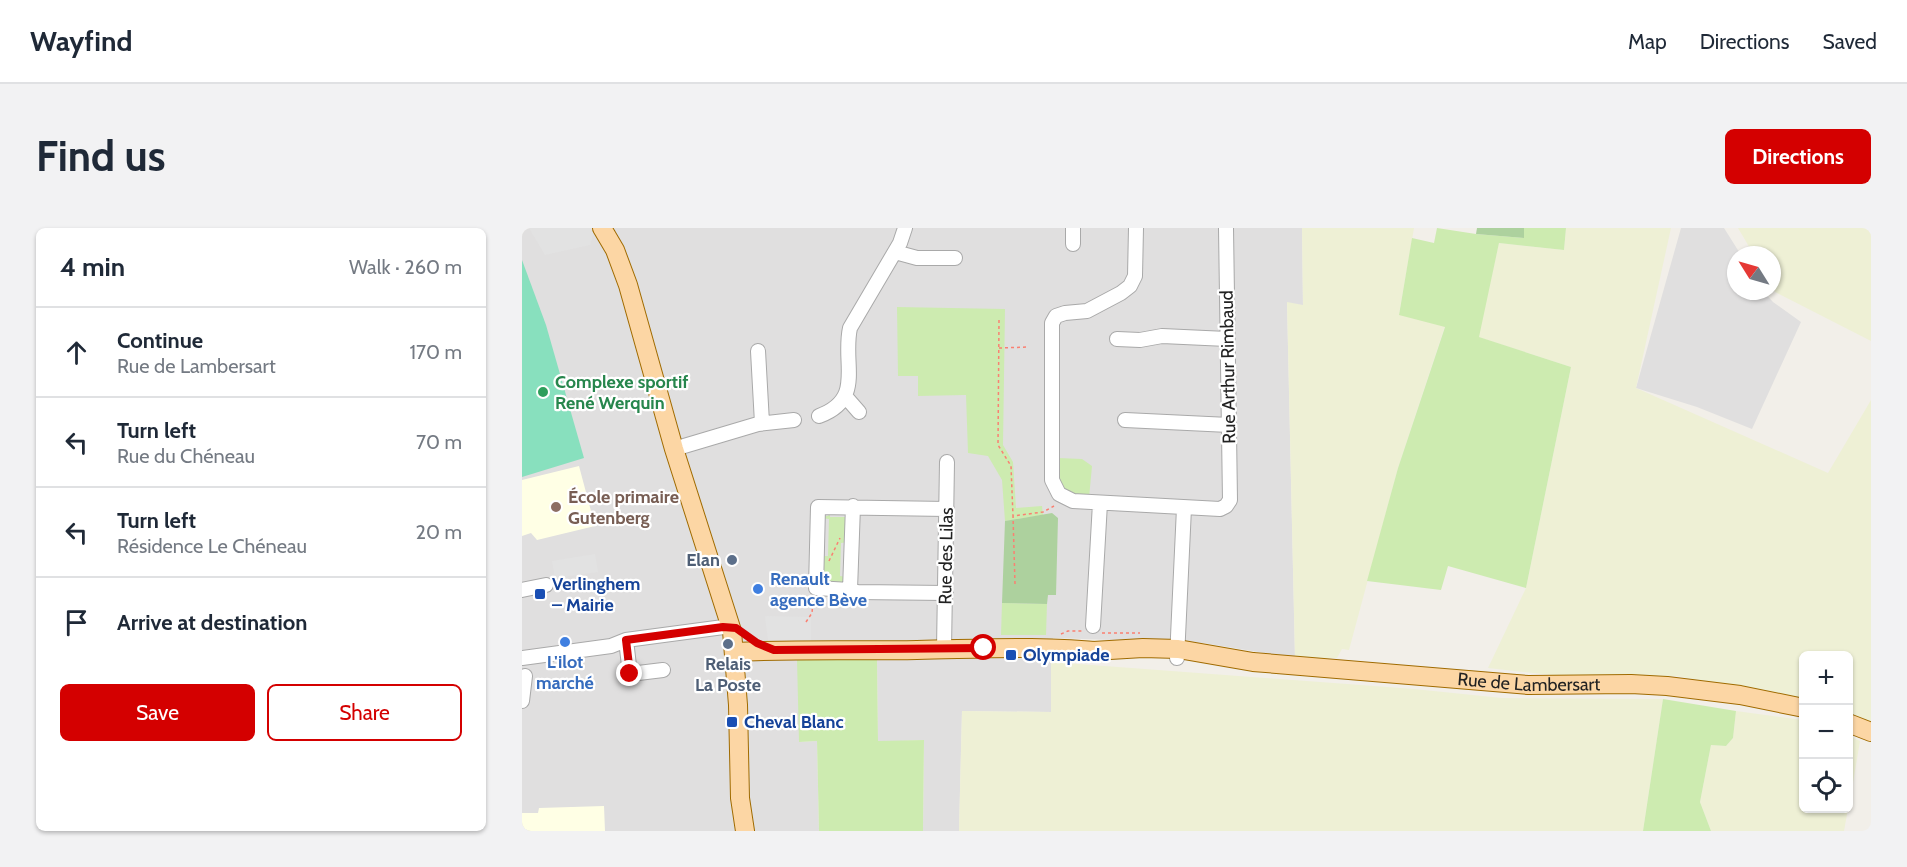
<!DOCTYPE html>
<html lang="en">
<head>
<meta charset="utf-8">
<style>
	:root { --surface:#fff; --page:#f2f2f3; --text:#1f2937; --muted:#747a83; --line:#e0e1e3; --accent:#d40000 }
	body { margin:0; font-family:Cabin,sans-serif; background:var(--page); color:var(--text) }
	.controls { position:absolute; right:18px; bottom:18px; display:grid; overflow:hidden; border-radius:9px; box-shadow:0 2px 4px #0004 }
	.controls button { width:54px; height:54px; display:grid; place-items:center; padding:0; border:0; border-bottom:2px solid var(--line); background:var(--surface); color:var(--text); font:30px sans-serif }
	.compass { position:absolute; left:1205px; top:18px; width:54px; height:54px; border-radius:50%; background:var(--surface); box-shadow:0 2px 4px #0004; rotate:307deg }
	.stop { position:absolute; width:18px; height:18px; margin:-14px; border:4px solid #d40000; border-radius:50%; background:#fff }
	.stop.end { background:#d40000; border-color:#fff; box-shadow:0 2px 6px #0008 }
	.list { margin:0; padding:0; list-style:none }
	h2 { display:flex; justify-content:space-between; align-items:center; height:78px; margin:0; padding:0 24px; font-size:26px }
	h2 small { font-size:20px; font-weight:400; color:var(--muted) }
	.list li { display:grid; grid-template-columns:39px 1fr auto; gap:18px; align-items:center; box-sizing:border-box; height:90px; padding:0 24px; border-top:2px solid var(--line) }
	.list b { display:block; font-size:22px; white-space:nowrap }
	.list p { margin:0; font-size:20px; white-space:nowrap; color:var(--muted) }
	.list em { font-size:20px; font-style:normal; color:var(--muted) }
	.actions { display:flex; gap:12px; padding:18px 24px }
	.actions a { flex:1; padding:14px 0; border:2px solid var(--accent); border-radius:9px; text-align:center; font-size:21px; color:var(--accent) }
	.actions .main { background:var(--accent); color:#fff }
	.icon { flex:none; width:33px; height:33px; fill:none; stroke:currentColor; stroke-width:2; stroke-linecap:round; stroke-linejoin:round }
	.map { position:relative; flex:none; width:1349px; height:603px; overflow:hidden; border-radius:9px }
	header { display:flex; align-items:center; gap:36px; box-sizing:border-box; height:84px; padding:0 30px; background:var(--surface); border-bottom:2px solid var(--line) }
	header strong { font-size:28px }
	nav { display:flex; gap:33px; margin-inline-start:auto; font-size:21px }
	.intro { display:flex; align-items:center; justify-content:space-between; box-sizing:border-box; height:144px; padding:0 36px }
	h1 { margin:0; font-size:42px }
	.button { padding:15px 27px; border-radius:9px; background:var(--accent); color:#fff; font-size:21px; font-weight:700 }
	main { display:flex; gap:36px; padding:0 36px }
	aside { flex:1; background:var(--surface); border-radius:9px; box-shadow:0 2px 4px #0004 }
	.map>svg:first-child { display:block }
	.residential { fill:#e0dfdf }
	.education { fill:#ffffe5 }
	.farmland { fill:#eef0d5 }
	.grass { fill:#cdebb0 }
	.forest { fill:#add19e }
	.pitch { fill:#88e0be }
	.parking { fill:#e2e2e2 }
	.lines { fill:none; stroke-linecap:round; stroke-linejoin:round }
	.minor-casing { stroke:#a9a9a9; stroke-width:16 }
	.major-casing { stroke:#a06b00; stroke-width:20 }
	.path { stroke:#fa8072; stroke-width:1.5; stroke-dasharray:3 3; stroke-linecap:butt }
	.minor { stroke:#fff; stroke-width:14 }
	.major { stroke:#fcd6a4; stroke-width:18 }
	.route { stroke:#d40000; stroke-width:8 }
	.leisure-dot { fill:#2e9e5b; stroke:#fff; stroke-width:2 }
	.education-dot { fill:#8d6e63; stroke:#fff; stroke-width:2 }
	.service-dot { fill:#5c6f8a; stroke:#fff; stroke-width:2 }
	.shop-dot { fill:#3f7fe0; stroke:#fff; stroke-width:2 }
	.transit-dot { fill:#1a4fb4; stroke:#fff; stroke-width:2 }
	.labels { text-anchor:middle; stroke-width:4.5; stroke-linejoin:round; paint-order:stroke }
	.street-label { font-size:18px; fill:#222; stroke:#fff }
	.leisure-label { font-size:18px; font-weight:bold; fill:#27864d; stroke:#fff; text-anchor:start }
	.education-label { font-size:18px; font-weight:bold; fill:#785e54; stroke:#fff; text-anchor:start }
	.service-label { font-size:18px; font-weight:bold; fill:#4e5e75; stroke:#fff; text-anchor:end }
	.shop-label { font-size:18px; font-weight:bold; fill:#366cbe; stroke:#fff; text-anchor:start }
	.transit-label { font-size:18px; font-weight:bold; fill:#164399; stroke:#fff; text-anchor:start }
</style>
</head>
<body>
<header>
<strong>Wayfind</strong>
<nav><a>Map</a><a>Directions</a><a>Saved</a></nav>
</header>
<div class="intro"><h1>Find us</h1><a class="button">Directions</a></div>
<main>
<aside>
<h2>4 min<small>Walk · 260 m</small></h2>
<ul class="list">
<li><svg class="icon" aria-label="ahead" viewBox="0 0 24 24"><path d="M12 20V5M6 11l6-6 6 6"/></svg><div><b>Continue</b><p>Rue de Lambersart</p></div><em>170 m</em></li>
<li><svg class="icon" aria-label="left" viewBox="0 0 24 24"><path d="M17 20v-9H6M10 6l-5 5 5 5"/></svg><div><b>Turn left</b><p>Rue du Chéneau</p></div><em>70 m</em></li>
<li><svg class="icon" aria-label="left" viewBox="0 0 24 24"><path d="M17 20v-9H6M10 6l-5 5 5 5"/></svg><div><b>Turn left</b><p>Résidence Le Chéneau</p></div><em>20 m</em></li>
<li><svg class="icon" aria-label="arrive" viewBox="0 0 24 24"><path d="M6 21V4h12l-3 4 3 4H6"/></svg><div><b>Arrive at destination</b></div></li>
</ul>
<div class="actions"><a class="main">Save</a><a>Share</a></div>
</aside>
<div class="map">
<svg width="1349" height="603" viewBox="0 0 1349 603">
	<rect width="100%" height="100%" fill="#f2efe9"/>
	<!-- residential -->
	<path class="residential" d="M0 0H780L781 78 765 75 773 430 681 415 531 410 529 434V484L440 483 437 603H401L402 512 356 514 355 431 277 514 295 513 297 603H0Z
		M1159 0H1202L1219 27H1214V63H1241L1251 74 1279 94 1230 201 1175 179 1114 160Z"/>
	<!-- education -->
	<path class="education" d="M57 238 73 298 15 312 9 305 0 308V252Z
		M82 578 83 603H0V585H16L17 580Z"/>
	<!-- farmland -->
	<path class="farmland" d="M780 0H892L877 86 923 98 876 240 827 422 820 421 815 430H773L765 74 781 77Z
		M1044 0H1149L1114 160 1306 245 1349 172V495L1327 486 1326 428H1282L1281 471 1155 448 1030 447 966 440 1004 360 1049 139 956 109 977 15 1042 22Z
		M1216 0H1349V113L1253 64 1250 58V27H1232Z
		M529 434 892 461 980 470 1141 471 1121 603H437L440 483 529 484Z
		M1214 483 1281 492 1282 580 1326 581 1322 603H1189L1178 574 1189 517 1204 518 1211 510Z
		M1327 508 1338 513 1327 579Z"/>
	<!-- grass -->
	<path class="grass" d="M915 0 954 6 1002 10V0H1044L1042 22 977 15 957 109 1049 139 1004 360 926 338 919 362 845 353 876 240 923 99 877 87 890 10 912 15Z
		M375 79 483 81 481 217 491 234 494 280 520 278 521 287 483 293 480 252 466 228 446 225 444 167 396 168V148H376Z
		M536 230 560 231 570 238 567 270 544 265 535 251Z
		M308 282V289H323L324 282 326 314 319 315 318 348 325 349V355L302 356 298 353 299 328H306L307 291 299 290V288H306Z
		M480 375 525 376 524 407H479Z
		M275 431H355L356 513 402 512 401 603H297L295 513 277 514Z
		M1141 471 1214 483 1211 510 1204 518 1189 517 1178 574 1189 603H1121Z"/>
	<!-- forest -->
	<path class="forest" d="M955 0H1002V10L954 6Z
		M530 285 536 290 534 367H526L525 376 480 375 483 293Z"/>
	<!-- pitch -->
	<path class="pitch" d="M0 32 24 97 62 230 0 249Z"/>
	<!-- parking -->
	<path class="parking" d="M7 0H71L72 2 68 17 23 27Z
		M73 326 76 344 33 350 30 333Z
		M243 388 289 389V413H246Z"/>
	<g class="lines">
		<!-- minor casing -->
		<g class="minor-casing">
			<path id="minor" d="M551 0V16
				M614 0 613 48 608 58 599 65 565 83 543 85 534 88 530 95V252L537 266 551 273 698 281 704 278 708 272 704 0
				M373 24 395 30H433
				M595 111 618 112 640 108 705 111
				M236 123 240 195
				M323 168 337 184
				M297 188C343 171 320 136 328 100L378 15 383 0
				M603 192 707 197
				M152 221 236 196 272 192
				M0 362 24 357
				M328 362 331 278
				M424 365 335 364 328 362 294 360 296 279 425 281
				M571 398 578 275
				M104 412 108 446 141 442
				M422 421 425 234
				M0 430 89 418 104 412 209 398
				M655 430 662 280
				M0 473 3 448"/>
		</g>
		<!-- major casing -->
		<g class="major-casing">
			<g id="major">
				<path d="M80 0 93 22 106 57 152 221 210 403 216 477 218 570 223 603"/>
				<path id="s1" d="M571 423 621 420 656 421 731 434 1006 457 1109 456 1145 458 1218 467 1282 480"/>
				<path d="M213 424C274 421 334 423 395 422 458 421 520 417 583 424"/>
				<path d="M1326 495 1349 504"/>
			</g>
		</g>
		<!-- path -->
		<path class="path" d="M477 92 476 217 489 238 491 288
			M477 120 507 119
			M307 333 318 310
			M493 356 491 288 521 284 532 278
			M284 394 290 385 291 373
			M580 405H618
			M539 406 546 403H561"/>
		<!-- minor -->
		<use href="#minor" class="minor"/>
		<!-- major -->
		<use href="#major" class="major"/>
	</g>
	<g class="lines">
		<!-- route -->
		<path class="route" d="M108 446 104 412 201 399 214 400 235 415 252 422 462 420"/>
	</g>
	<!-- markers -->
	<circle class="leisure-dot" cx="21" cy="164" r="6"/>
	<circle class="education-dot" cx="34" cy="279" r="6"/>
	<g class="service-dot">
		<circle cx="210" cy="332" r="6"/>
		<circle cx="206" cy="416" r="6"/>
	</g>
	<g class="shop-dot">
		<circle cx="236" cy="361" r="6"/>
		<circle cx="43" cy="414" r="6"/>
	</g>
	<g class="transit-dot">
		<rect x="12" y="360" width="12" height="12" rx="3"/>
		<rect x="483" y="421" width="12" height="12" rx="3"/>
		<rect x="204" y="488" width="12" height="12" rx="3"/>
	</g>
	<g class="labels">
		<!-- street labels -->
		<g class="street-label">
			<text transform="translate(706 139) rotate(-91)" y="6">Rue Arthur Rimbaud</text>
			<text transform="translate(424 328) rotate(-89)" y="6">Rue des Lilas</text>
			<text dy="6" stroke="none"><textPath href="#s1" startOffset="438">Rue de Lambersart</textPath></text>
		</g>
		<!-- leisure labels -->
		<g class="leisure-label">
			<text x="33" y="160">Complexe sportif<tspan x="33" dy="21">René Werquin</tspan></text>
		</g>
		<!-- education labels -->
		<g class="education-label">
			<text x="46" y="275">École primaire<tspan x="46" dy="21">Gutenberg</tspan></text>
		</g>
		<!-- service labels -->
		<g class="service-label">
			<text x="198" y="338">Elan</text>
			<text x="206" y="442" text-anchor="middle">Relais<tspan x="206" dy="21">La Poste</tspan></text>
		</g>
		<!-- shop labels -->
		<g class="shop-label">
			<text x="248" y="357">Renault<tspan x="248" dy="21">agence Bève</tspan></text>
			<text x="43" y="440" text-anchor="middle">L'ilot<tspan x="43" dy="21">marché</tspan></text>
		</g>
		<!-- transit labels -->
		<g class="transit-label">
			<text x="30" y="362">Verlinghem<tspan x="30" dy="21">– Mairie</tspan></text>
			<text x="501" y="433">Olympiade</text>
			<text x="222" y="500">Cheval Blanc</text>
		</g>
	</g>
</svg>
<div class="controls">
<button>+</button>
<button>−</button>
<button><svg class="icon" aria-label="locate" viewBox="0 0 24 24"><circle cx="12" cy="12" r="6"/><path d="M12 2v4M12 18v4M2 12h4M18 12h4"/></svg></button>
</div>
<svg class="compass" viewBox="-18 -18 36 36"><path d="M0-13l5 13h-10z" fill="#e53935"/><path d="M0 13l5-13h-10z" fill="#747a83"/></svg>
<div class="stop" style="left:462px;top:420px"></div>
<div class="stop end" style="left:108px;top:446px"></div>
</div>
</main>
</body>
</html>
